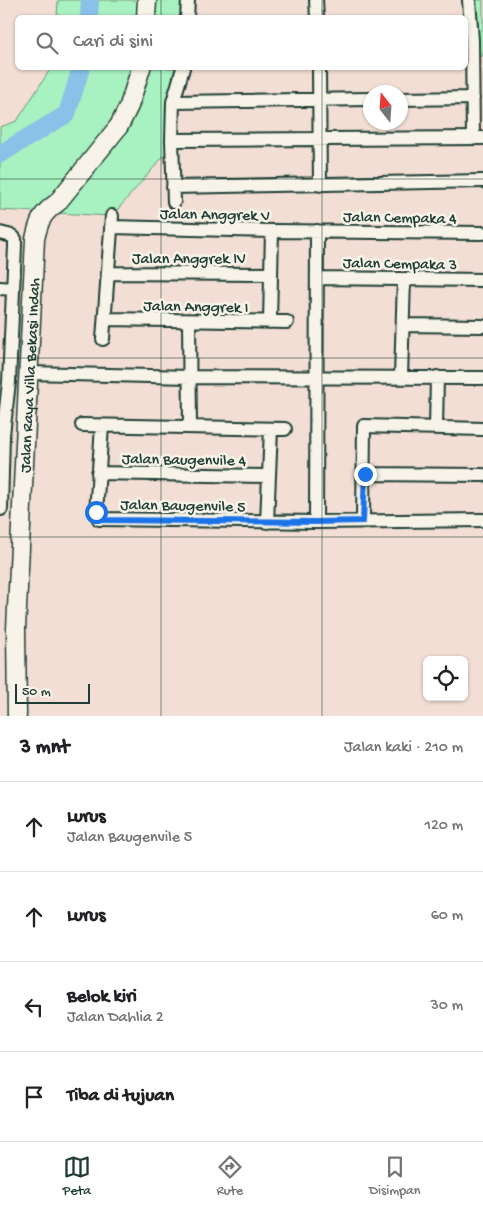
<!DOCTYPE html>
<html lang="id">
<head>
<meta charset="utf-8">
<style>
	:root { --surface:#fff; --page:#f6f6f6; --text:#202124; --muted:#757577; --line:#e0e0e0; --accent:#1f3d34 }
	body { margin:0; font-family:"Gochi Hand",sans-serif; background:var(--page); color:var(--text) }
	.controls { position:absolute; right:15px; bottom:15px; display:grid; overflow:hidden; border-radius:8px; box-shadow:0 1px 4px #0004 }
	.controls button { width:45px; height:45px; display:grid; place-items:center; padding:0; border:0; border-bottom:1px solid var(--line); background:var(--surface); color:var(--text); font:25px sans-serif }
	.compass { position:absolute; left:363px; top:85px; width:45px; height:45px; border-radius:50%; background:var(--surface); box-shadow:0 1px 4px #0004; rotate:343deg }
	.scale { position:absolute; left:15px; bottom:12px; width:75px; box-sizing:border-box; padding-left:5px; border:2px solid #1f3d34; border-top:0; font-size:14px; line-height:18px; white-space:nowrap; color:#1f3d34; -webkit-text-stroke:4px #f7f3e8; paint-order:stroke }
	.stop { position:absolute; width:15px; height:15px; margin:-11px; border:4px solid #1a73e8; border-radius:50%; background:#fff }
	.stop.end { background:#1a73e8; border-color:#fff; box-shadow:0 1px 5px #0008 }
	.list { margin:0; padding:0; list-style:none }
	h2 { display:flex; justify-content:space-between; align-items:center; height:65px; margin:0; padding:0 20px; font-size:21px }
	h2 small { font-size:16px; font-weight:400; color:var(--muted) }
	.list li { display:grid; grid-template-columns:32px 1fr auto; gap:15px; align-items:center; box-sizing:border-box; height:90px; padding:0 20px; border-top:1px solid var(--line) }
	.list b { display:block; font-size:19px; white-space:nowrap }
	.list p { margin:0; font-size:16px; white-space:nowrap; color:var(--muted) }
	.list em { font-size:16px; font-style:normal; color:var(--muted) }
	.icon { flex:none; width:28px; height:28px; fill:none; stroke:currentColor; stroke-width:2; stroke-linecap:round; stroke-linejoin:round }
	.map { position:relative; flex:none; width:483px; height:716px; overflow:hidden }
	.search { position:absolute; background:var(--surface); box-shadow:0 1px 4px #0004; left:15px; right:15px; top:15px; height:55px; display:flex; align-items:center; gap:12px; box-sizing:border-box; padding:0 18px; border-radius:8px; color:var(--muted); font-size:19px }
	.sheet { height:425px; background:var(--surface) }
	nav { display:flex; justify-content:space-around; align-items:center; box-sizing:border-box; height:70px; border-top:1px solid var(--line); background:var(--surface); font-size:14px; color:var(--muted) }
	nav a { display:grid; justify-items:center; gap:2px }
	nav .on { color:var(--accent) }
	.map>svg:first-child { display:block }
	.green { fill:#a8f1c0; stroke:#64977a }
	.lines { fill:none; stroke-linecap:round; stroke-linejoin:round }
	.river { stroke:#8ac1e8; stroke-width:18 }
	.minor-casing { stroke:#1f3d34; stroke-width:16 }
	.secondary-casing { stroke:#1f3d34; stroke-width:21 }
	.minor { stroke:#f7f3e8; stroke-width:12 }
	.secondary { stroke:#f7f3e8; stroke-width:18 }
	.route { stroke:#1a73e8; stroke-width:6 }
	.grid { fill:none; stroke:#1f3d34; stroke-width:1; stroke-opacity:0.55 }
	.labels { text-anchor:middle; stroke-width:5; stroke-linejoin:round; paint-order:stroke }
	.street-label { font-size:16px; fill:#1f3d34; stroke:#f7f3e8 }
</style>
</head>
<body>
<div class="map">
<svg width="483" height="716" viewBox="0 0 483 716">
	<rect width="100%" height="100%" fill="#f2ded4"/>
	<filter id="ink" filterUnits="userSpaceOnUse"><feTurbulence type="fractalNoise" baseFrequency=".02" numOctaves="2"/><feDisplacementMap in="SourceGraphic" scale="10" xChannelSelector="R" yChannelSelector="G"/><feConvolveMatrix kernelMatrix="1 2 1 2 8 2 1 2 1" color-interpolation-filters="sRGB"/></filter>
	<g filter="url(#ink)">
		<!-- green -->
		<path class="green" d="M58 0H188L187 17 57 18Z
			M470 0H483V56H478Z
			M51 68H183L168 151 112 216 0 210V127L17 121Z"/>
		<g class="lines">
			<!-- river -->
			<path class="river" d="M89 18 90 0
				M0 154 67 114 81 68"/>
			<!-- minor casing -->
			<g class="minor-casing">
				<path id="minor" d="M316 0 317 18
					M469 0 472 40 473 138
					M187 18 188 0
					M319 68 320 185
					M400 99 473 98
					M173 102 370 99
					M172 140 483 138
					M173 187 483 181
					M174 202 172 140 173 102 183 68
					M111 227 272 231 483 233
					M0 233 12 236 15 239V246L9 382 3 435 1 509
					M109 273 270 274
					M317 278 483 280
					M0 288 13 289
					M106 319 287 322
					M189 321 190 427
					M270 322 272 231
					M403 325 483 326
					M103 339 112 216
					M29 373 190 377 483 378
					M401 377 404 279
					M82 425 285 429
					M102 426 96 513 99 519 316 522 483 520
					M436 428 437 377
					M98 473 269 476
					M365 474 483 475
					M363 521 364 426 483 429
					M267 522 271 429
					M316 522 317 231"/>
			</g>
			<!-- secondary casing -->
			<g class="secondary-casing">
				<g id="secondary">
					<path d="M146 18 147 0"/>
					<path id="s1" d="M17 716 16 629 35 239C39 221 42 213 57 203L119 126 129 106 141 68"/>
				</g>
			</g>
			<!-- minor -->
			<use href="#minor" class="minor"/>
			<!-- secondary -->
			<use href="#secondary" class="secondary"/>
		</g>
	</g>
	<g class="lines" filter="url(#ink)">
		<!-- route -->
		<path class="route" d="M96 512 98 518 104 520 316 522 363 521 365 474"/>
	</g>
	<!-- grid -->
	<path class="grid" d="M161 0V18M322 0V18M161 68V716M322 68V716M0 179H483M0 358H483M0 537H483"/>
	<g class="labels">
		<!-- street labels -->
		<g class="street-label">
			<text transform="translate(215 213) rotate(1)" y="6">Jalan Anggrek V</text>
			<text transform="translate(400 216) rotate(1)" y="6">Jalan Cempaka 4</text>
			<text x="189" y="263">Jalan Anggrek IV</text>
			<text transform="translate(400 262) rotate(1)" y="6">Jalan Cempaka 3</text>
			<text transform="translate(196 305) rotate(1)" y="6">Jalan Anggrek I</text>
			<text dy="6" stroke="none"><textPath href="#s1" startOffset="341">Jalan Raya Villa Bekasi Indah</textPath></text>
			<text transform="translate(184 458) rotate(1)" y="6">Jalan Baugenvile 4</text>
			<text transform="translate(183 504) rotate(1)" y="6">Jalan Baugenvile 5</text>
		</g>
	</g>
</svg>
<div class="controls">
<button><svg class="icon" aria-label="locate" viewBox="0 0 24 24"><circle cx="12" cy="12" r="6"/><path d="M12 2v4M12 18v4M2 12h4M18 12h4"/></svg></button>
</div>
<svg class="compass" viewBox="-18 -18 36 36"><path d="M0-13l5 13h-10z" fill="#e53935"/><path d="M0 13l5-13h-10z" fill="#757577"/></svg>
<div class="scale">50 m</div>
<div class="stop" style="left:96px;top:512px"></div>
<div class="stop end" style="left:365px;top:474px"></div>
<div class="search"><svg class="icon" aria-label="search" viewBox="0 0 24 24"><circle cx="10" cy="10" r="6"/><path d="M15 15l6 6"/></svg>Cari di sini</div>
</div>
<section class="sheet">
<h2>3 mnt<small>Jalan kaki · 210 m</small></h2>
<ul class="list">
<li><svg class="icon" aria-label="ahead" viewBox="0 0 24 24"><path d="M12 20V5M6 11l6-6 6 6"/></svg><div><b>Lurus</b><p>Jalan Baugenvile 5</p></div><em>120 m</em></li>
<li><svg class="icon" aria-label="ahead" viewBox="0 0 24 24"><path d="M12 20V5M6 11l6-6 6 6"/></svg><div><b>Lurus</b></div><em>60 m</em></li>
<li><svg class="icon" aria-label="left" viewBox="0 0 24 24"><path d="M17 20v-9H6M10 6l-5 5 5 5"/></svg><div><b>Belok kiri</b><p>Jalan Dahlia 2</p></div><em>30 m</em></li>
<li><svg class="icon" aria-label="arrive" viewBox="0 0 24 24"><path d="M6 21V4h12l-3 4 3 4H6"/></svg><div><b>Tiba di tujuan</b></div></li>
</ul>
</section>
<nav>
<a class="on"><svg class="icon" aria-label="map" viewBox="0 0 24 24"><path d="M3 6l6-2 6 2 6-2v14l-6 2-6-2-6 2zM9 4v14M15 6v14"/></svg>Peta</a>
<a><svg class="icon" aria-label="directions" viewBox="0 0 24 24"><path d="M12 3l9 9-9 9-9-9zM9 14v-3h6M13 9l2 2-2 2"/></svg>Rute</a>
<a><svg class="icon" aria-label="saved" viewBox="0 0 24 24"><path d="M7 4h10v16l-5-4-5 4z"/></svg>Disimpan</a>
</nav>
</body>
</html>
